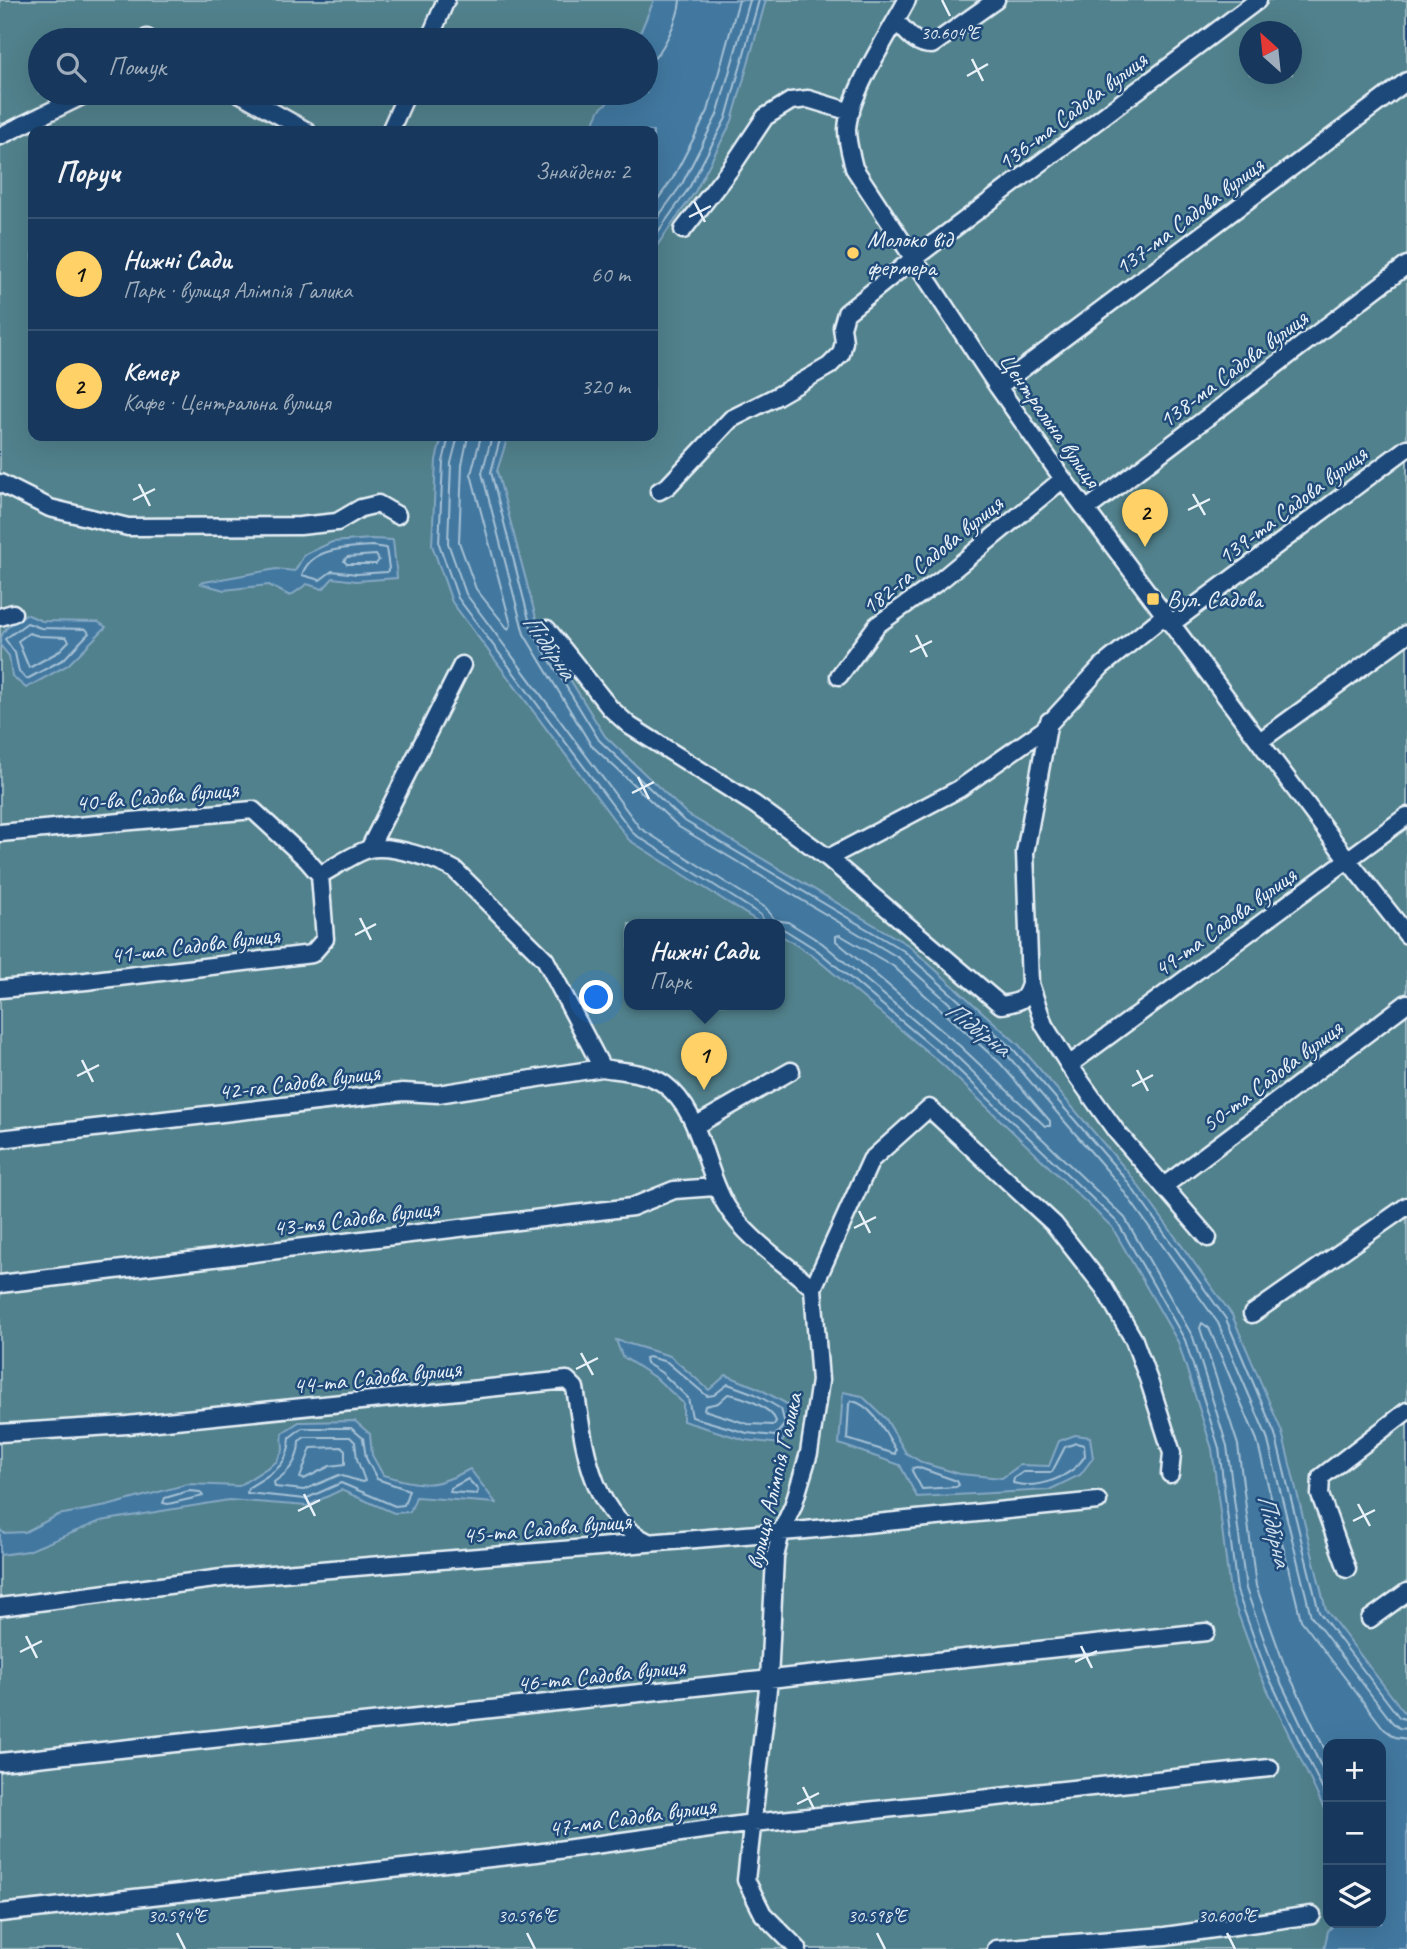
<!DOCTYPE html>
<html lang="uk">
<head>
<meta charset="utf-8">
<style>
	:root { --surface:#17385c; --page:#244365; --text:#f1f3f6; --muted:#9eacbb; --line:#365272; --accent:#ffd166 }
	body { margin:0; font-family:Caveat,sans-serif; background:var(--page); color:var(--text) }
	.controls { position:absolute; right:21px; bottom:21px; display:grid; overflow:hidden; border-radius:14px; box-shadow:0 7px 28px #0002 }
	.controls button { width:63px; height:63px; display:grid; place-items:center; padding:0; border:0; border-bottom:2px solid var(--line); background:var(--surface); color:var(--text); font:35px sans-serif }
	.compass { position:absolute; left:1239px; top:21px; width:63px; height:63px; border-radius:50%; background:var(--surface); box-shadow:0 7px 28px #0002; rotate:333deg }
	.you { position:absolute; left:597px; top:998px; width:24px; height:24px; margin:-18px; border:5px solid #fff; border-radius:50%; background:#1a73e8; box-shadow:0 0 0 10px #1a73e833 }
	.badge { display:grid; place-items:center; width:46px; height:46px; border-radius:50%; background:var(--accent); color:#111; font-size:23px; font-weight:700 }
	.pin { position:absolute; translate:-50% -58px; filter:drop-shadow(0 2px 4px #0008) }
	.pin::after { content:''; position:absolute; top:37px; width:24px; height:21px; background:inherit; clip-path:polygon(0 0,100% 0,50% 100%) }
	.popup { position:absolute; left:624px; top:919px; width:161px; height:91px; box-sizing:border-box; display:grid; place-content:center; border-radius:14px; background:var(--surface); filter:drop-shadow(0 2px 5px #0005); font-size:23px; white-space:nowrap; color:var(--muted) }
	.popup b { font-size:26px; color:var(--text) }
	.popup::after { content:''; position:absolute; left:50%; top:100%; margin-left:-14px; border:14px solid transparent; border-top-color:var(--surface) }
	.list { margin:0; padding:0; list-style:none }
	h2 { display:flex; justify-content:space-between; align-items:center; height:91px; margin:0; padding:0 28px; font-size:30px }
	h2 small { font-size:23px; font-weight:400; color:var(--muted) }
	.list li { display:grid; grid-template-columns:46px 1fr auto; gap:21px; align-items:center; box-sizing:border-box; height:112px; padding:0 28px; border-top:2px solid var(--line) }
	.list b { display:block; font-size:26px; white-space:nowrap }
	.list p { margin:0; font-size:23px; white-space:nowrap; color:var(--muted) }
	.list em { font-size:23px; font-style:normal; color:var(--muted) }
	.icon { flex:none; width:38px; height:38px; fill:none; stroke:currentColor; stroke-width:2; stroke-linecap:round; stroke-linejoin:round }
	.map { position:relative; flex:none; width:1407px; height:1949px; overflow:hidden }
	.search { position:absolute; background:var(--surface); box-shadow:0 7px 28px #0002; left:28px; top:28px; width:630px; height:77px; display:flex; align-items:center; gap:18px; box-sizing:border-box; padding:0 24px; border-radius:38px; color:var(--muted); font-size:26px }
	.panel { position:absolute; background:var(--surface); box-shadow:0 7px 28px #0002; left:28px; top:126px; width:630px; height:315px; border-radius:14px }
	.map>svg:first-child { display:block }
	.green { fill:#51818c; stroke:#9cb9c2; stroke-width:2; fill-rule:evenodd }
	.water { fill:#4378a0; stroke:#85a8c3; stroke-width:2 }
	.lines { fill:none; stroke-linecap:round; stroke-linejoin:round }
	.shore { stroke:#a6c1d5; stroke-width:2 }
	.minor-casing { stroke:#e8f1f8; stroke-width:21 }
	.minor { stroke:#1f4a7a; stroke-width:16 }
	.ticks { fill:none; stroke:#e8f1f8; stroke-width:2.5 }
	.poi-dot { fill:#ffd166; stroke:#1f4a7a; stroke-width:2.5 }
	.labels { text-anchor:middle; stroke-width:5; stroke-linejoin:round; paint-order:stroke }
	.street-label { font-size:24px; fill:#e8f1f8; stroke:#1f4a7a }
	.poi-label { font-size:24px; fill:#e8f1f8; stroke:#1f4a7a; text-anchor:start }
	.water-label { font-size:26px; font-style:italic; fill:#cfdfeb; stroke:#1f4a7a }
	.ticks-label { font-size:18px; text-anchor:middle; fill:#e8f1f8; stroke:#1f4a7a; stroke-width:5; stroke-linejoin:round; paint-order:stroke }
</style>
</head>
<body>
<div class="map">
<svg width="1407" height="1949" viewBox="0 0 1407 1949">
	<rect width="100%" height="100%" fill="#1f4a7a"/>
	<filter id="ink" filterUnits="userSpaceOnUse"><feTurbulence type="fractalNoise" baseFrequency=".0143" numOctaves="2"/><feDisplacementMap in="SourceGraphic" scale="14" xChannelSelector="R" yChannelSelector="G"/><feConvolveMatrix kernelMatrix="1 2 1 2 8 2 1 2 1" color-interpolation-filters="sRGB"/></filter>
	<g filter="url(#ink)">
		<!-- green -->
		<path class="green" d="M0 0H1407V1949H0ZM1250 32H1292V74H1250ZM40 40H646V93H40ZM33 131H653V436H33ZM629 924H779V1004H629ZM1328 1744H1381V1923H1328Z"/>
		<!-- water -->
		<path class="water" d="M654 0H766L732 121 695 192 653 251V131H590L600 109 614 97 622 99 624 93H646V40H637Z
			M442 436H508L497 471 539 629 605 736 687 814 908 945 1019 1045 1129 1173 1232 1315 1282 1432 1326 1610 1407 1716V1949H1324L1328 1931 1335 1923H1381V1744H1328V1817L1260 1674 1230 1592 1212 1449 1178 1342 1112 1227 943 1065 813 956 779 934V924H762L629 840 452 602 432 545 436 460Z
			M371 539 393 540 397 578 356 581 333 578 323 589 307 584 290 596 269 585 224 590 199 583 276 569 295 571 304 555 332 542Z
			M26 614 42 621 98 622 106 627 68 665 26 688 12 676 9 656 0 645C0 628 13 623 26 614Z
			M616 1340 670 1356 709 1390 726 1375 758 1388 787 1404 793 1424 781 1444 745 1440 683 1421V1403L657 1379 622 1356Z
			M843 1392 862 1396 886 1419 906 1453 923 1463 960 1474 1002 1478 1020 1465 1049 1466 1059 1441 1075 1435 1090 1437 1093 1458 1080 1475 1049 1490 917 1497 900 1465 839 1444Z
			M355 1421 370 1434 372 1455 383 1475C422 1486 433 1489 470 1469L496 1503 416 1497 410 1512 394 1513 341 1490 307 1506 229 1500 101 1521 28 1551 0 1555V1530L4 1533 25 1532 58 1515 107 1506 188 1484 239 1486 276 1462 283 1450 282 1433 299 1422Z"/>
		<g class="lines">
			<!-- shore -->
			<path class="shore" d="M646 65C662 56 679 18 680 0
				M653 206 673 178 708 111 739 0
				M653 224 682 184 717 115 750 0
				M653 239 689 188 726 118 759 0
				M449 436 443 462 439 544 458 598 634 834 761 915 765 924
				M458 436 451 463 448 543 466 594 640 828 766 908 775 920 788 922 822 943 953 1053 1125 1218 1193 1337 1227 1446 1246 1589 1274 1668 1328 1781
				M468 436 462 465 459 542 476 589 508 629 511 625 471 474 481 436
				M492 436 482 473 524 634 591 745 679 827 899 958 1008 1056 1117 1182 1218 1323 1267 1437 1311 1616 1392 1722 1399 1728 1407 1729
				M501 436 491 472 532 631 599 740 683 820 904 951 1014 1050 1124 1177 1226 1319 1275 1434 1319 1612 1399 1717 1407 1720
				M372 546 386 548 389 568 387 572 357 574 332 571 320 580 302 575C311 547 347 548 372 546Z
				M376 555 379 560 376 564H347L344 561 347 557Z
				M27 623 41 628 86 629 89 633 64 659 27 679 19 672 15 653 5 639Z
				M29 633 39 636 66 637 69 641 58 652 29 668 18 641Z
				M779 929 785 930 817 950 948 1060 1118 1223 1185 1340 1219 1448 1237 1591 1266 1671 1328 1801
				M840 935 893 966 1000 1063 1050 1121V1126H1045L960 1046 836 941V936Z
				M649 1357 667 1362 707 1396 714 1395 728 1384 755 1394 781 1409 785 1424 775 1436 747 1433 692 1417 688 1398 662 1373 646 1363 645 1358Z
				M728 1394C742 1396 771 1407 776 1421L774 1425 748 1424 704 1410 705 1406 718 1403Z
				M852 1401C873 1405 886 1434 896 1450L895 1454 847 1439 849 1404Z
				M351 1428 363 1438 366 1458 377 1479 409 1490 404 1505 395 1506 341 1483 305 1499 247 1493 248 1488C271 1473 289 1468 290 1437L302 1428Z
				M305 1437H350L355 1442 357 1459 365 1481 362 1482 339 1475 304 1490 275 1487 274 1482C290 1471 299 1460 299 1441Z
				M1076 1443 1084 1445 1085 1456C1072 1477 1038 1490 1013 1483L1014 1478 1023 1472H1052L1065 1447Z
				M342 1447 345 1450V1464L330 1466 304 1479 300 1478 311 1448Z
				M917 1467 957 1481 959 1485 956 1487 922 1489 912 1471 913 1468Z
				M468 1479 478 1490 477 1494 450 1492 451 1488Z
				M189 1491 200 1492 203 1496 168 1504 163 1503 165 1498Z
				M1328 1756 1284 1664 1256 1586 1238 1445 1200 1328 1202 1323 1209 1328 1257 1440 1301 1620 1384 1729 1395 1737 1407 1739"/>
			<!-- minor casing -->
			<g class="minor-casing">
				<path id="minor" d="M907 0C890 33 848 95 847 130 847 143 851 155 854 168L998 387 1063 479 1348 860 1407 935
					M896 21C907 32 915 45 932 45L996 0
					M145 40 147 38 150 40
					M429 40 446 0
					M239 93 307 131
					M390 131 407 93
					M0 136 88 93
					M683 230 731 168 765 117 791 101 808 99 851 112
					M998 387 1407 81
					M0 483 50 508 128 527 300 526 337 522 361 508 378 504 397 515
					M659 491 668 486 731 419 777 396 829 366 841 354 844 342 842 327 846 313 913 259 1258 0
					M1086 510 1407 265
					M0 617 13 613
					M1171 624 1407 448
					M547 629 610 708 630 726 754 804 828 858 1001 1005C1019 1002 1025 1002 1030 984
					M839 676 877 625 942 579 1063 479
					M1049 721 1025 853 1030 984 1044 1025 1069 1065 1116 1131 1208 1238
					M1260 741 1407 634
					M0 833 253 810 307 860 320 875C333 868 355 853 369 849 391 844 436 859 455 870L545 959 602 1068C621 1071 647 1072 664 1084 703 1113 703 1169 727 1207 747 1239 785 1263 813 1288L820 1381 809 1453 793 1506 781 1532 775 1557 769 1680 746 1880 763 1914 798 1949
					M369 849 462 665
					M828 858 959 789 1043 730 1102 666 1165 615
					M0 989 86 981 312 954 325 939 320 875
					M1069 1065 1407 816
					M695 1126 791 1071
					M0 1139 403 1092 438 1094 602 1068
					M1164 1186 1407 1003
					M0 1284 632 1207 674 1190 715 1187
					M813 1288 871 1160 929 1108 1054 1224 1104 1288 1134 1340 1149 1381 1172 1453 1170 1474
					M1252 1314 1407 1206
					M0 1433 127 1425 567 1380 575 1388C584 1444 590 1515 648 1542
					M1347 1569 1320 1495 1321 1477 1407 1411
					M0 1607 222 1578 806 1530 1098 1501
					M1370 1619 1407 1592
					M0 1762 1206 1632
					M0 1913 536 1853 753 1823 1270 1768
					M996 1949 1165 1936 1312 1915"/>
			</g>
			<!-- minor -->
			<use href="#minor" class="minor"/>
		</g>
	</g>
	<!-- ticks -->
	<path class="ticks" d="M942 0 950 16M972 59 983 81M967 76 988 64M694 201 705 222M689 217 711 206M139 484 150 506M1193 494 1205 515M133 500 155 489M1188 510 1210 499M916 635 927 657M910 652 932 641M638 777 649 799M632 793 654 782M360 918 371 940M355 935 376 924M82 1060 93 1082M1137 1070 1148 1091M77 1076 99 1065M1132 1086 1153 1075M859 1211 870 1233M854 1228 876 1217M581 1353 593 1375M576 1369 598 1358M304 1494 315 1516M1358 1504 1370 1526M298 1511 320 1500M1353 1521 1375 1510M26 1636 37 1658M1081 1646 1092 1668M20 1652 42 1641M1075 1662 1097 1651M803 1787 814 1809M797 1804 819 1793M177 1933 185 1949M527 1933 535 1949M877 1933 885 1949M1227 1933 1235 1949"/>
	<!-- markers -->
	<g class="poi-dot">
		<circle cx="853" cy="253" r="7"/>
		<rect x="1146" y="592" width="14" height="14" rx="3.5"/>
	</g>
	<g class="labels">
		<!-- street labels -->
		<g class="street-label">
			<text transform="translate(1072 111) rotate(-37)" y="8">136-та Садова вулиця</text>
			<text transform="translate(1189 216) rotate(-37)" y="8">137-ма Садова вулиця</text>
			<text transform="translate(1233 369) rotate(-37)" y="8">138-ма Садова вулиця</text>
			<text transform="translate(1050 420) rotate(55)" y="8">Центральна вулиця</text>
			<text transform="translate(1292 505) rotate(-37)" y="8">139-та Садова вулиця</text>
			<text transform="translate(932 555) rotate(-39)" y="8">182-га Садова вулиця</text>
			<text transform="translate(157 796) rotate(-5)" y="8">40-ва Садова вулиця</text>
			<text transform="translate(1225 922) rotate(-36)" y="8">49-та Садова вулиця</text>
			<text transform="translate(195 945) rotate(-7)" y="8">41-ша Садова вулиця</text>
			<text transform="translate(1272 1076) rotate(-37)" y="8">50-та Садова вулиця</text>
			<text transform="translate(299 1082) rotate(-7)" y="8">42-га Садова вулиця</text>
			<text transform="translate(356 1218) rotate(-7)" y="8">43-тя Садова вулиця</text>
			<text transform="translate(377 1377) rotate(-6)" y="8">44-та Садова вулиця</text>
			<text transform="translate(774 1481) rotate(-77)" y="8">вулиця Алімпія Галика</text>
			<text transform="translate(547 1528) rotate(-5)" y="8">45-та Садова вулиця</text>
			<text transform="translate(601 1675) rotate(-6)" y="8">46-та Садова вулиця</text>
			<text transform="translate(632 1817) rotate(-8)" y="8">47-ма Садова вулиця</text>
		</g>
		<!-- poi labels -->
		<g class="poi-label">
			<text x="867" y="247">Молоко від<tspan x="867" dy="28">фермера</tspan></text>
			<text x="1167" y="607">Вул. Садова</text>
		</g>
		<!-- water labels -->
		<g class="water-label">
			<text transform="translate(550 646) rotate(55)" y="9">Підбірна</text>
			<text transform="translate(978 1028) rotate(37)" y="9">Підбірна</text>
			<text transform="translate(1275 1530) rotate(76)" y="9">Підбірна</text>
		</g>
	</g>
	<g class="ticks-label">
		<text x="950" y="39">30.604°E</text>
		<text x="177" y="1922">30.594°E</text>
		<text x="527" y="1922">30.596°E</text>
		<text x="877" y="1922">30.598°E</text>
		<text x="1227" y="1922">30.600°E</text>
	</g>
</svg>
<div class="controls">
<button>+</button>
<button>−</button>
<button><svg class="icon" aria-label="layers" viewBox="0 0 24 24"><path d="M12 4l9 5-9 5-9-5zM3 14l9 5 9-5"/></svg></button>
</div>
<svg class="compass" viewBox="-18 -18 36 36"><path d="M0-13l5 13h-10z" fill="#e53935"/><path d="M0 13l5-13h-10z" fill="#9eacbb"/></svg>
<div class="you"></div>
<div class="pin badge" style="left:704px;top:1090px">1</div>
<div class="popup"><b>Нижні Сади</b>Парк</div>
<div class="pin badge" style="left:1145px;top:547px">2</div>
<div class="search"><svg class="icon" aria-label="search" viewBox="0 0 24 24"><circle cx="10" cy="10" r="6"/><path d="M15 15l6 6"/></svg>Пошук</div>
<section class="panel">
<h2>Поруч<small>Знайдено: 2</small></h2>
<ul class="list">
<li><span class="badge">1</span><div><b>Нижні Сади</b><p>Парк · вулиця Алімпія Галика</p></div><em>60 m</em></li>
<li><span class="badge">2</span><div><b>Кемер</b><p>Кафе · Центральна вулиця</p></div><em>320 m</em></li>
</ul>
</section>
</div>
</body>
</html>
